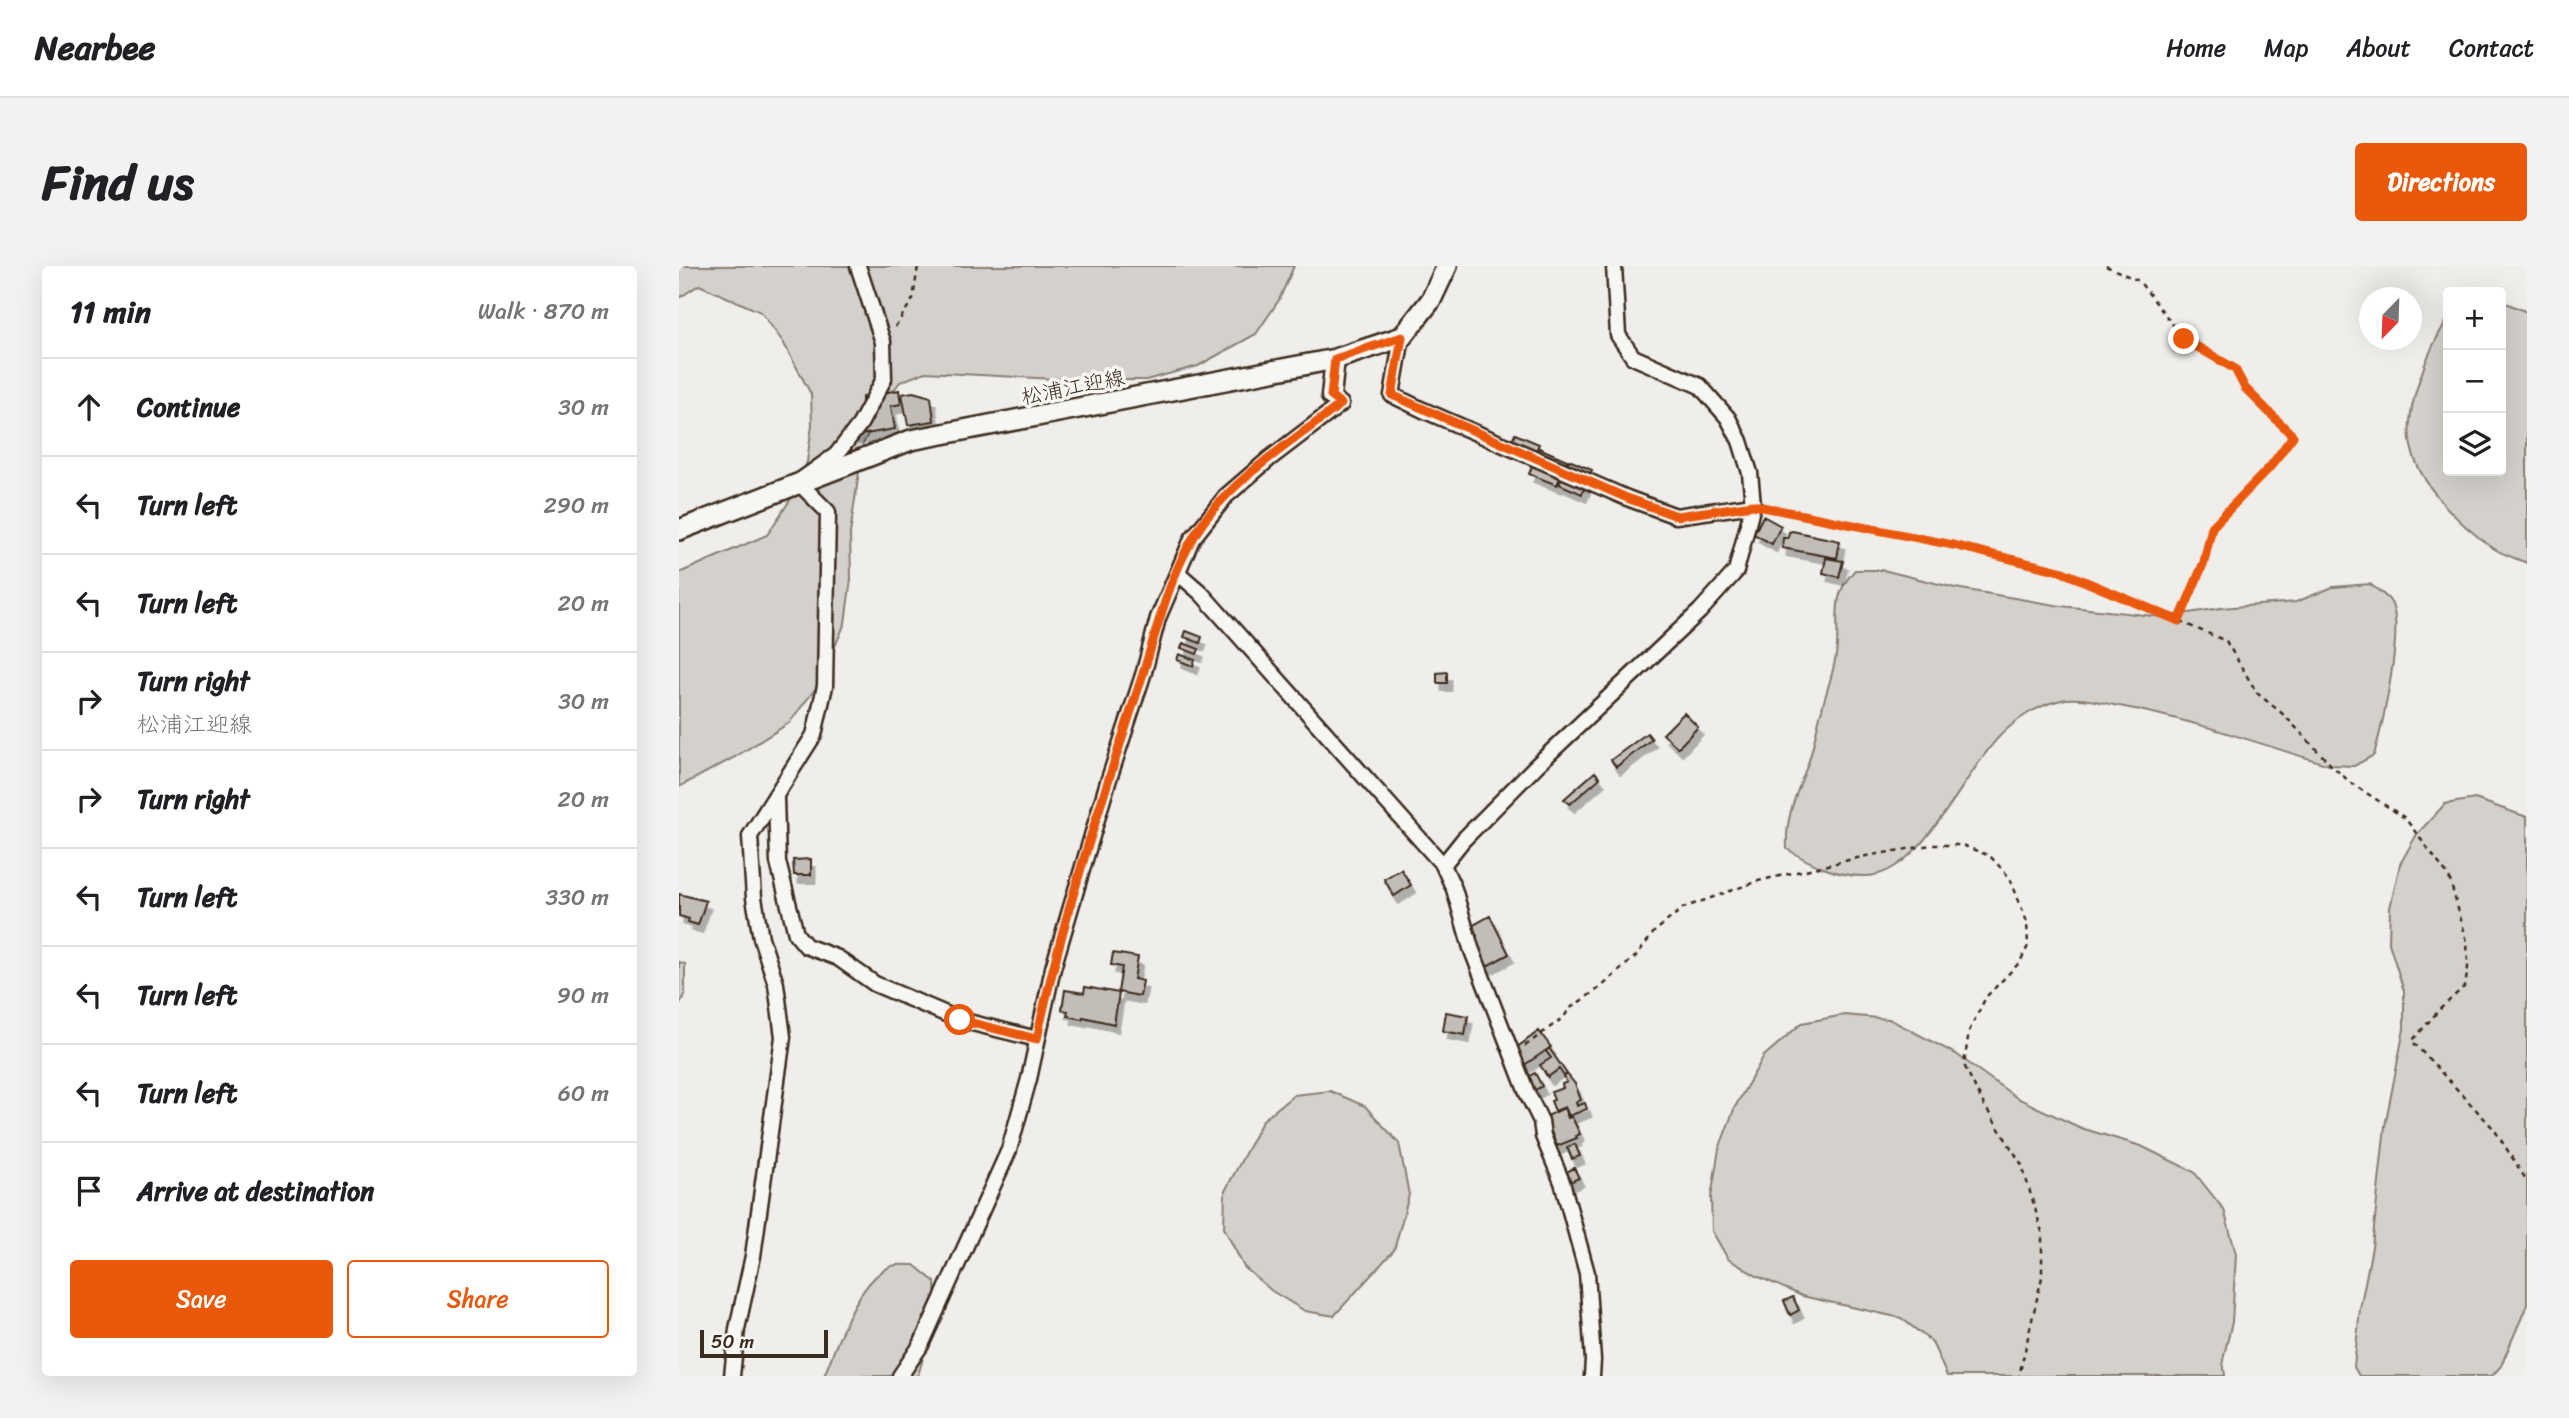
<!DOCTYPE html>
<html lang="en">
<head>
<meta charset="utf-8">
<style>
	:root { --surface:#fff; --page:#f2f2f2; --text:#202124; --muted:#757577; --line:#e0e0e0; --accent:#ea580c }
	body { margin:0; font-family:Sriracha,"Klee One",sans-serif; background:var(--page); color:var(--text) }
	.controls { position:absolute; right:21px; top:21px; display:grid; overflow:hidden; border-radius:7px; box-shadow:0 7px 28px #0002 }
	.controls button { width:63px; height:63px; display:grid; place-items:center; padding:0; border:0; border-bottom:2px solid var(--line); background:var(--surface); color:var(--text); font:35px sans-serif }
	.compass { position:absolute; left:1680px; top:21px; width:63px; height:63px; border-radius:50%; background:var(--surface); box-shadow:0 7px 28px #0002; rotate:203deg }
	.scale { position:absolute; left:21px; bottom:18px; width:128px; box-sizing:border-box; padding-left:7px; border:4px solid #3b2a1e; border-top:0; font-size:19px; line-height:24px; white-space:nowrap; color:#3b2a1e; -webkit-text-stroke:5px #f6f6f2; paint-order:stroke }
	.stop { position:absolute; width:21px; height:21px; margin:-16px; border:5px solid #ea580c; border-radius:50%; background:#fff }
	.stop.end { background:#ea580c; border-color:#fff; box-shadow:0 2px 7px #0008 }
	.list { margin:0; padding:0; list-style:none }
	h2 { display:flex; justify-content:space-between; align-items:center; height:91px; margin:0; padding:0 28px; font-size:30px }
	h2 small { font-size:23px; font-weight:400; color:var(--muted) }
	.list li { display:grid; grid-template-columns:46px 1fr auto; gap:21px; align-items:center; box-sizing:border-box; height:98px; padding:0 28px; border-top:2px solid var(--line) }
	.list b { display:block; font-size:26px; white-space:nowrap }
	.list p { margin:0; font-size:23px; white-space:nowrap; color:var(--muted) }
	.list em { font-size:23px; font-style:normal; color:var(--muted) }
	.actions { display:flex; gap:14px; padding:21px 28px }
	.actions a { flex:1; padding:16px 0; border:2px solid var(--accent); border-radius:7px; text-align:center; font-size:24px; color:var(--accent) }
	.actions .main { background:var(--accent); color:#fff }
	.icon { flex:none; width:38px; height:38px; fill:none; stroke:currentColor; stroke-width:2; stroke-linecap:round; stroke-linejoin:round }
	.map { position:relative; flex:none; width:1848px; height:1110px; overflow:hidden; border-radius:7px }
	header { display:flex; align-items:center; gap:42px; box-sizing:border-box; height:98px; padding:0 35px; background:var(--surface); border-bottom:2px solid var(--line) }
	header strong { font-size:33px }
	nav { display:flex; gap:38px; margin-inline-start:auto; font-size:24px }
	.intro { display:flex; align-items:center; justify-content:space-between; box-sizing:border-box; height:168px; padding:0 42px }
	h1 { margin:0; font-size:49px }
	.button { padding:18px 32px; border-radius:7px; background:var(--accent); color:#fff; font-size:24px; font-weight:700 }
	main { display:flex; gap:42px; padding:0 42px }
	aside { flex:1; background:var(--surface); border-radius:7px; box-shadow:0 7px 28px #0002 }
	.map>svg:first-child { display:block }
	.green { fill:#d4d1cc; stroke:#887e75; stroke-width:2 }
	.building { fill:#c2bdb7; stroke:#3b2a1e; stroke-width:2; filter:url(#shadow) }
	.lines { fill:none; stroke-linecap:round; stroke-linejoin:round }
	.minor-casing { stroke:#3b2a1e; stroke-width:19 }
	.tertiary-casing { stroke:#3b2a1e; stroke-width:23 }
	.secondary-casing { stroke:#3b2a1e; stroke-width:24 }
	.path { stroke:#3b2a1e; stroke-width:2.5; stroke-dasharray:5 5; stroke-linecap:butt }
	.minor { stroke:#f6f6f2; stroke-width:14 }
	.tertiary { stroke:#f6f6f2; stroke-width:18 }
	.secondary { stroke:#f6f6f2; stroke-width:19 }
	.route { stroke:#ea580c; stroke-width:9 }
	.labels { text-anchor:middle; stroke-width:7; stroke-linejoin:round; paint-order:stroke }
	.street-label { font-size:21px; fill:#3b2a1e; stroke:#f6f6f2 }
</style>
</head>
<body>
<header>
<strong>Nearbee</strong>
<nav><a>Home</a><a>Map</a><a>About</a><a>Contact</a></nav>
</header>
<div class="intro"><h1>Find us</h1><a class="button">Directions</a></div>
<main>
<aside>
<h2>11 min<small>Walk · 870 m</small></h2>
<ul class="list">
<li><svg class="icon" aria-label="ahead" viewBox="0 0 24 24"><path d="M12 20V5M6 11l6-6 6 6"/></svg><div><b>Continue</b></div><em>30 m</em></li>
<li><svg class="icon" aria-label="left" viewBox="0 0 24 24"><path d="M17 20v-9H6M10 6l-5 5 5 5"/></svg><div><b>Turn left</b></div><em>290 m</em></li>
<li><svg class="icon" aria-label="left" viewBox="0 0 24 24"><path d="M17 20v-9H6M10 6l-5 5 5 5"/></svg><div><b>Turn left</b></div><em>20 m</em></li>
<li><svg class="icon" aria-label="right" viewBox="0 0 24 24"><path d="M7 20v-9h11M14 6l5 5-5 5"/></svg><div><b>Turn right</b><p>松浦江迎線</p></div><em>30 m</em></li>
<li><svg class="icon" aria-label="right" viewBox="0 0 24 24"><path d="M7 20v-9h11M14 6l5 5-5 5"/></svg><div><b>Turn right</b></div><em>20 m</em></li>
<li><svg class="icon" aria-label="left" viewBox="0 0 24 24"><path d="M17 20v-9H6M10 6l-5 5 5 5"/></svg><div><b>Turn left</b></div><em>330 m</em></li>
<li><svg class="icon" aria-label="left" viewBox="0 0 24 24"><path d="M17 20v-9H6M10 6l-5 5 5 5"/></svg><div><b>Turn left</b></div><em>90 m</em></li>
<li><svg class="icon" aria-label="left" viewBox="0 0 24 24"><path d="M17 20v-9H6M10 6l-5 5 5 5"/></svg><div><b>Turn left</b></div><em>60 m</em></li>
<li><svg class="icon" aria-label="arrive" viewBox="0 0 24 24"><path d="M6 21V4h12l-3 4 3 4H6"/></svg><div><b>Arrive at destination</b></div></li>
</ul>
<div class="actions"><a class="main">Save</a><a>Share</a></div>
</aside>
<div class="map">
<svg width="1848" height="1110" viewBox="0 0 1848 1110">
	<defs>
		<filter id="shadow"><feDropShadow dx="4.5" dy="8" stdDeviation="0" flood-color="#0004"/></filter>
	</defs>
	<rect width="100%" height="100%" fill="#efeeea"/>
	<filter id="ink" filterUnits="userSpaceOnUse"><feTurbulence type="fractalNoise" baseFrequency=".0143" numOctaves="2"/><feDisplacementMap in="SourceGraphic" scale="14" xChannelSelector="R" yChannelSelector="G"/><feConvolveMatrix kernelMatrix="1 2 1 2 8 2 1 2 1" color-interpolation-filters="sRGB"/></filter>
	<g filter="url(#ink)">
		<!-- green -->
		<path class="green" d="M0 0H615L600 34 577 68 519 100 467 114H396L246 106 221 116 203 139 184 178 171 268 172 313 166 357 140 418 110 457 56 491 0 521V307L88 269 113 231 128 196 133 159 132 128 104 76 82 46 20 19 0 32Z
			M1822 35 1848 46V297C1837 292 1824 289 1814 282 1782 260 1740 219 1732 180 1724 145 1750 81 1769 53V205H1822Z
			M1176 304H1204L1276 322 1382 340 1484 351 1542 342 1617 336 1654 321 1691 318C1697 323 1707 329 1711 335 1727 357 1703 461 1695 489L1675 500 1650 499C1579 477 1508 452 1435 439 1420 436 1397 430 1382 434 1361 439 1343 449 1327 464 1287 499 1245 609 1187 610 1158 611 1132 598 1108 583 1106 552 1117 529 1128 500 1135 482 1137 462 1143 443 1148 422 1157 401 1158 380 1160 349 1152 329 1176 304Z
			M1796 533 1848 551V1039L1822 1100 1813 1110H1680L1675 1101 1681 1043 1693 981 1706 860 1725 763V725L1710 677 1711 642 1721 598 1738 568 1766 538Z
			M0 696 6 698V729L0 739Z
			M1165 749 1210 753 1277 788 1338 832 1402 862 1462 880 1515 906 1545 944 1557 988 1553 1056 1544 1094 1546 1110H1268L1253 1076 1222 1052 1123 1030 1078 1010 1049 993 1033 965 1032 931 1040 883 1056 841 1085 790 1123 757Z
			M651 825 686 840 720 877 730 929 715 984 655 1050 626 1045 593 1025 565 1001 545 962 546 925 584 854 615 829Z
			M235 999 256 1016 257 1045 239 1110H145C158 1079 178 1013 213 1000 219 998 228 999 235 999Z"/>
		<!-- building -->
		<path class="building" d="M220 124 222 138 212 140 216 163 175 170 173 157 187 154 183 147V131Z
			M234 126 252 131 255 155 229 159 223 128Z
			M836 168 860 178 855 190 831 181Z
			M860 182 888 194 878 219 850 208Z
			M890 194 913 204 903 228 880 218Z
			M1084 250 1102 260 1093 278 1075 268Z
			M1113 265 1161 275 1158 292 1103 282 1104 272H1109L1110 266Z
			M1147 292 1164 295 1160 311 1144 307Z
			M507 365 523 371 521 377 505 371Z
			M504 377 520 383 518 388 502 382Z
			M500 388 516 394 514 400 498 394Z
			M768 406V417H758V407Z
			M1005 447 1019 461 999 482 984 468Z
			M968 467 973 473 937 501 932 494Z
			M916 506 921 512 891 538 885 533Z
			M132 593V609H115L114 594Z
			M722 603 732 619 715 630 705 613Z
			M0 628 27 635 19 659 9 656 10 653 0 650Z
			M811 650 830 688 808 700 801 693 804 692 795 672 798 670 793 660Z
			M434 687 459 691 455 713 464 715 461 730 439 726 443 701 432 699Z
			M406 721 440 727 435 758 404 751 403 753 388 750 389 745 383 744 386 724 405 727Z
			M767 746 789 750 786 769 764 765Z
			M860 765 872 781 844 800 833 785Z
			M870 782 888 808 885 810 880 803 869 811 861 799 872 792 867 785Z
			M856 807 863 820 849 828 842 815Z
			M888 808 896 818 902 834 897 836 898 840 906 837 908 843 890 850 886 841 876 845 872 835 875 834 872 826 884 822 883 818 888 816 885 811Z
			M885 842 889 852 893 851 901 868 897 870 898 872 878 880 866 851Z
			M896 878 901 890 893 893 888 881Z
			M895 902 900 912 891 916 886 907Z
			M1114 1031 1120 1044 1111 1049 1105 1035Z"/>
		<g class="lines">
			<!-- minor casing -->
			<g class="minor-casing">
				<path id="minor" d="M723 71 713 129 744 144 948 232 997 250 1074 239
					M499 307 522 327 764 599 775 623 792 682 848 827 862 855 864 870 883 916 908 1007 914 1094 913 1110
					M97 532 99 596 117 668 127 680 159 692 196 718 281 754 358 773
					M764 599 784 574 857 500 1021 345 1057 305 1074 239 1071 207 1061 175 1049 152 1021 120 954 91 939 69 935 0
					M53 1110 58 1063 74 990 104 771 97 718 82 672 75 632 71 570 135 469 146 420 149 246 119 216 157 189 181 158 205 113 204 76 179 0
					M221 1110 242 1079 330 884 350 813 374 702 428 519 465 406 479 352 513 273 547 230 590 193 662 138 652 130"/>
			</g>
			<!-- tertiary casing -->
			<g class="tertiary-casing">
				<path id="tertiary" d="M652 130 656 93"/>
			</g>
			<!-- secondary casing -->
			<g class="secondary-casing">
				<path id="secondary" d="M0 264 232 174 656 93 723 71 752 34 768 0"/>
			</g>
			<!-- path -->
			<path class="path" d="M1427 0 1460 15 1505 73 1556 103 1566 122 1614 170 1591 201 1533 261 1525 296 1500 355
				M216 61 234 33 239 0
				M1088 241 1274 279 1381 305 1547 375 1578 427 1605 449 1653 500 1672 517 1726 552 1770 611 1788 675 1789 702 1786 720 1761 743 1733 775 1815 863 1848 915
				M846 780 885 751 890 743 922 721 958 689 975 666 1004 642 1079 615 1187 590 1252 579H1283L1311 590 1331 612 1348 656 1349 680 1341 696 1307 731 1290 765 1285 799 1305 839 1343 899 1363 966V1011L1340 1110"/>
			<!-- minor -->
			<use href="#minor" class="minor"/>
			<!-- tertiary -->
			<use href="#tertiary" class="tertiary"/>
			<!-- secondary -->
			<use href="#secondary" class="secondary"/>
		</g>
	</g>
	<g class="lines" filter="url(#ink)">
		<!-- route -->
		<path class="route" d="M281 754 358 773C383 652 423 534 461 417 479 362 491 302 525 255 559 209 617 173 662 138L652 130 656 93 723 71 713 129 948 232 998 250 1074 239 1274 279 1381 305 1500 355 1525 296 1533 261 1591 201 1614 170 1566 122 1556 103 1505 73"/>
	</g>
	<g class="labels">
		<!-- street labels -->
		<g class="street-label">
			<text transform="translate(394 121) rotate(-11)" y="7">松浦江迎線</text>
		</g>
	</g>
</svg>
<div class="controls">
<button>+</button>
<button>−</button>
<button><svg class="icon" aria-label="layers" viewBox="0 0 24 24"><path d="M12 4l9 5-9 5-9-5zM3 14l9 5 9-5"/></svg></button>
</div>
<svg class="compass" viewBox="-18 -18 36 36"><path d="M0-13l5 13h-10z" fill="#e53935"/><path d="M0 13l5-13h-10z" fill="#757577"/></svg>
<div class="scale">50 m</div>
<div class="stop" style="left:281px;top:754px"></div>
<div class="stop end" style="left:1505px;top:73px"></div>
</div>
</main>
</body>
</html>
